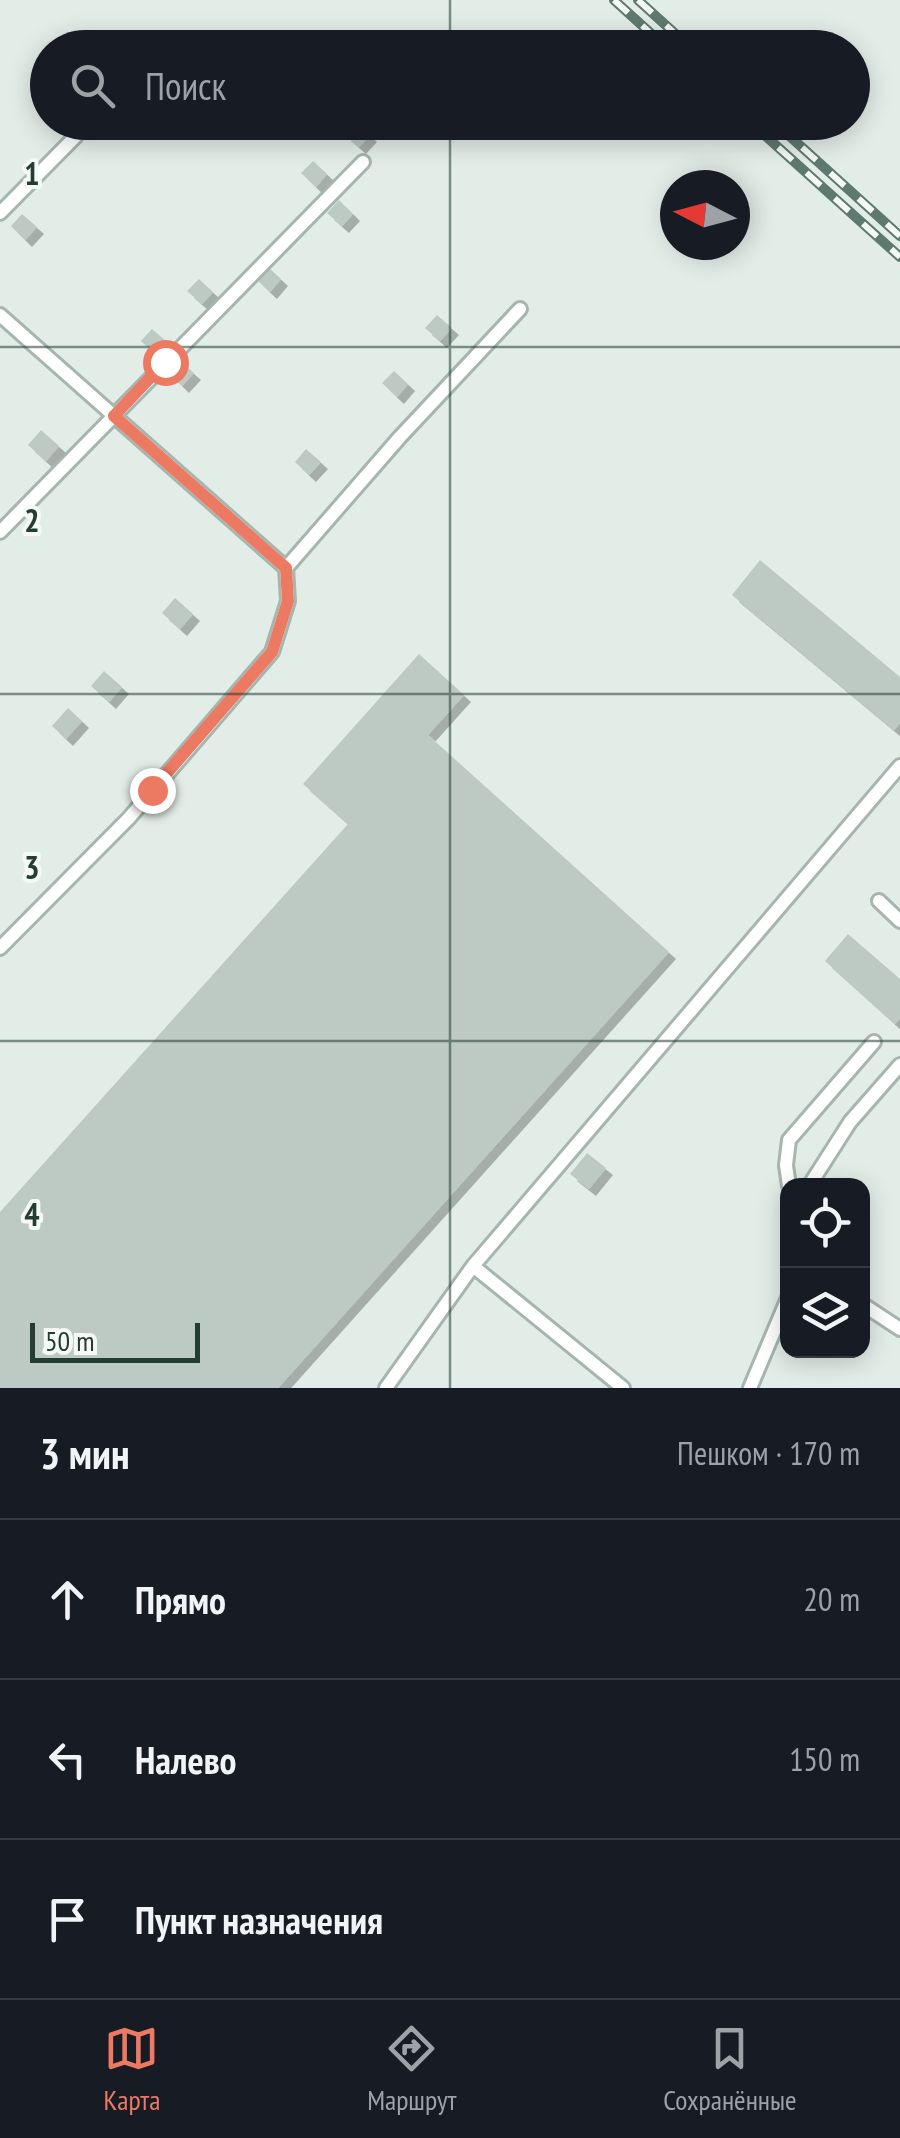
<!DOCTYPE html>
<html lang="ru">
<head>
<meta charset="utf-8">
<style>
	:root { --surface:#171b24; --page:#20242c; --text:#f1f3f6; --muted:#9ea1a6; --line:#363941; --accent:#ec7962 }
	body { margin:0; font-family:"PT Sans Narrow",sans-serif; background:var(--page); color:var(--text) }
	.controls { position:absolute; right:30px; bottom:30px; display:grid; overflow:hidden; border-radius:20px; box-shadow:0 5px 25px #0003 }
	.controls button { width:90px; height:90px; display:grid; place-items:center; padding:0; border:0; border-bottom:2px solid var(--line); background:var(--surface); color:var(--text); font:50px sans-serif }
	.compass { position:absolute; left:660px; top:170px; width:90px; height:90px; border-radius:50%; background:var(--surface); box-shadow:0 5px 25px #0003; rotate:276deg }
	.scale { position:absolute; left:30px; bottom:25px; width:170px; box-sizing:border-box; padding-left:10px; border:5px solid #243d34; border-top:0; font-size:28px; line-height:35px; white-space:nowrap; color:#243d34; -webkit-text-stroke:8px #f4f9f6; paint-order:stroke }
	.stop { position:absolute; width:30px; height:30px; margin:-22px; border:8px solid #ec7962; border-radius:50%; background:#fff }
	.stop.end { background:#ec7962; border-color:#fff; box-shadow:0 2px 10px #0008 }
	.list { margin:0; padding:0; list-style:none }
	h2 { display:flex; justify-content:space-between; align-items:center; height:130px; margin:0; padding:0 40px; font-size:42px }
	h2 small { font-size:32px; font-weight:400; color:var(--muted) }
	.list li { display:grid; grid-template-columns:65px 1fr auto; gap:30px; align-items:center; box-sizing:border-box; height:160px; padding:0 40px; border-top:2px solid var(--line) }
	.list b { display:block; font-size:38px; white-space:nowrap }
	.list em { font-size:32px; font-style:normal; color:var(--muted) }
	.icon { flex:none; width:55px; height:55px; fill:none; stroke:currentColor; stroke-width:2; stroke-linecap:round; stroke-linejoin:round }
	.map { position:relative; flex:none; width:900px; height:1388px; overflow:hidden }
	.search { position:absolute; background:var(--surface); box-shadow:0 5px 25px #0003; left:30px; right:30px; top:30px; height:110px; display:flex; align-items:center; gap:25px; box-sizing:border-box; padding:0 35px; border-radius:55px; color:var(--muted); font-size:38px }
	.sheet { height:610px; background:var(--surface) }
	nav { display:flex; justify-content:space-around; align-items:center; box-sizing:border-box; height:140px; border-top:2px solid var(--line); background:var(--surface); font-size:28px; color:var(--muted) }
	nav a { display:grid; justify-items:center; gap:5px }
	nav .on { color:var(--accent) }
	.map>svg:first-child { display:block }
	.building { fill:#bccac3; filter:url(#shadow) }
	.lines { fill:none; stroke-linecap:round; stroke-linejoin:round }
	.lane-casing { stroke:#a6b5ae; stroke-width:18 }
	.lane { stroke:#fff; stroke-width:12 }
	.rail-casing { stroke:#5e796f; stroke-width:10 }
	.rail { stroke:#f4f9f6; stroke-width:6; stroke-dasharray:19; stroke-linecap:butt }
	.route { stroke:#ec7962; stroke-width:12 }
	.grid { fill:none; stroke:#243d34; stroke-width:2.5; stroke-opacity:0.55 }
	.grid-label { font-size:32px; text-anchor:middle; font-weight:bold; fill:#243d34; stroke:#f4f9f6; stroke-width:8; stroke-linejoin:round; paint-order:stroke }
</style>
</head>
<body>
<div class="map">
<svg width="900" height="1388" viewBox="0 0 900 1388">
	<defs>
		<filter id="shadow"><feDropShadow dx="7" dy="7" stdDeviation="0" flood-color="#0004"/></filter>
	</defs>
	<rect width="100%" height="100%" fill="#e3ede8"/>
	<!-- building -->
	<path class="building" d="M355 122 370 135 359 147 344 134Z
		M313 161 327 174 316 187 301 173Z
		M339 200 353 214 342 226 327 213Z
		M22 214 37 227 25 240 11 226Z
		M267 266 281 279 270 292 256 279Z
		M199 279 213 292 202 304 187 291Z
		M437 315 452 328 440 341 425 328Z
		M152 329 167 342 155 354 141 341Z
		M179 360 194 373 182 386 168 372Z
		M394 371 408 384 397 397 382 383Z
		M41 430 59 446 46 461 28 445Z
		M306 449 321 462 309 475 295 462Z
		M760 560 900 677V723L894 730 732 595Z
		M175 598 193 614 180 629 162 613Z
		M419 654 464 695 428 735 669 952 278 1388H0V1212L348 824 303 784Z
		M104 671 122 687 109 702 91 686Z
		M68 708 82 721 66 739 52 726Z
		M848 934 900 979V1019L895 1024 825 961Z
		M587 1153 606 1168 589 1189 570 1174Z"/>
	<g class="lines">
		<!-- lane casing -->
		<g class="lane-casing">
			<path id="lane" d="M0 213 76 136
				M0 315 286 568 288 601 272 652 129 818 0 948
				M0 532 363 162
				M286 568 400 437 520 309
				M879 901 900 921
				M789 1186 786 1165 789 1140 874 1042
				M809 1186 850 1122 900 1065
				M473 1266 623 1388
				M862 1304 900 1329
				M386 1388 473 1266 900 766
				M750 1388 788 1298"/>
		</g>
		<!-- lane -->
		<use href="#lane" class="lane"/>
		<!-- rail casing -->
		<g class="rail-casing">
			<path id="rail" d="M614 0 667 48
				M638 0 691 48
				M750 122 900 257
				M774 122 900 236"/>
		</g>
		<!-- rail -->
		<use href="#rail" class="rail"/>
	</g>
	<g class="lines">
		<!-- route -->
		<path class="route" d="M152 790 272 652 288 601 286 568 114 416 165 362"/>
	</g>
	<!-- grid -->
	<path class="grid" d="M450 0V48M450 122V1388M0 347H900M0 694H900M0 1041H900"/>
	<g class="grid-label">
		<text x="32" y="185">1</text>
		<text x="32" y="532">2</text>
		<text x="32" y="879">3</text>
		<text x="32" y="1226">4</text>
	</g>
</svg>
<div class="controls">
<button><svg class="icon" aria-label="locate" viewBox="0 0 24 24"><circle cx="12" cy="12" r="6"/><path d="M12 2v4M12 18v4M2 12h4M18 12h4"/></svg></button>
<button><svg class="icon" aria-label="layers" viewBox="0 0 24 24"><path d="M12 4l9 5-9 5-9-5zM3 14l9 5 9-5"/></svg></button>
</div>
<svg class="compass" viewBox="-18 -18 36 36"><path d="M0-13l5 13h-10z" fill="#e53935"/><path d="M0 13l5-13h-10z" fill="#9ea1a6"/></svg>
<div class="scale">50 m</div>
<div class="stop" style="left:165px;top:362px"></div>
<div class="stop end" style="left:152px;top:790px"></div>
<div class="search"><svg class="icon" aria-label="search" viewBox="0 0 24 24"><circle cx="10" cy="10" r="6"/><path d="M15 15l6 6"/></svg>Поиск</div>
</div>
<section class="sheet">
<h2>3 мин<small>Пешком · 170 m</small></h2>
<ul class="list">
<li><svg class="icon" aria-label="ahead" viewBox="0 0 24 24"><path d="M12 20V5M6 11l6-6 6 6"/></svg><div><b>Прямо</b></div><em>20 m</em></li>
<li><svg class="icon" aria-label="left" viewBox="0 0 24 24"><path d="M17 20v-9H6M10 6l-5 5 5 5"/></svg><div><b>Налево</b></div><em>150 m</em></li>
<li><svg class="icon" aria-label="arrive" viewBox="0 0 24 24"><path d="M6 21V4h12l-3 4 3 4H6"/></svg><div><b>Пункт назначения</b></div></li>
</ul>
</section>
<nav>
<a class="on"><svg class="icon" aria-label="map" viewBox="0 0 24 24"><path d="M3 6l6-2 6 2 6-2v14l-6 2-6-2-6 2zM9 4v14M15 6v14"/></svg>Карта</a>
<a><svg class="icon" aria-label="directions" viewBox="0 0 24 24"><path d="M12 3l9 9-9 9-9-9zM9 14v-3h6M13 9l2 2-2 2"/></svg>Маршрут</a>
<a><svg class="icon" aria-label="saved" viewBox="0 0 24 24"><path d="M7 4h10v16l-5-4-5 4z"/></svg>Сохранённые</a>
</nav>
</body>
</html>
